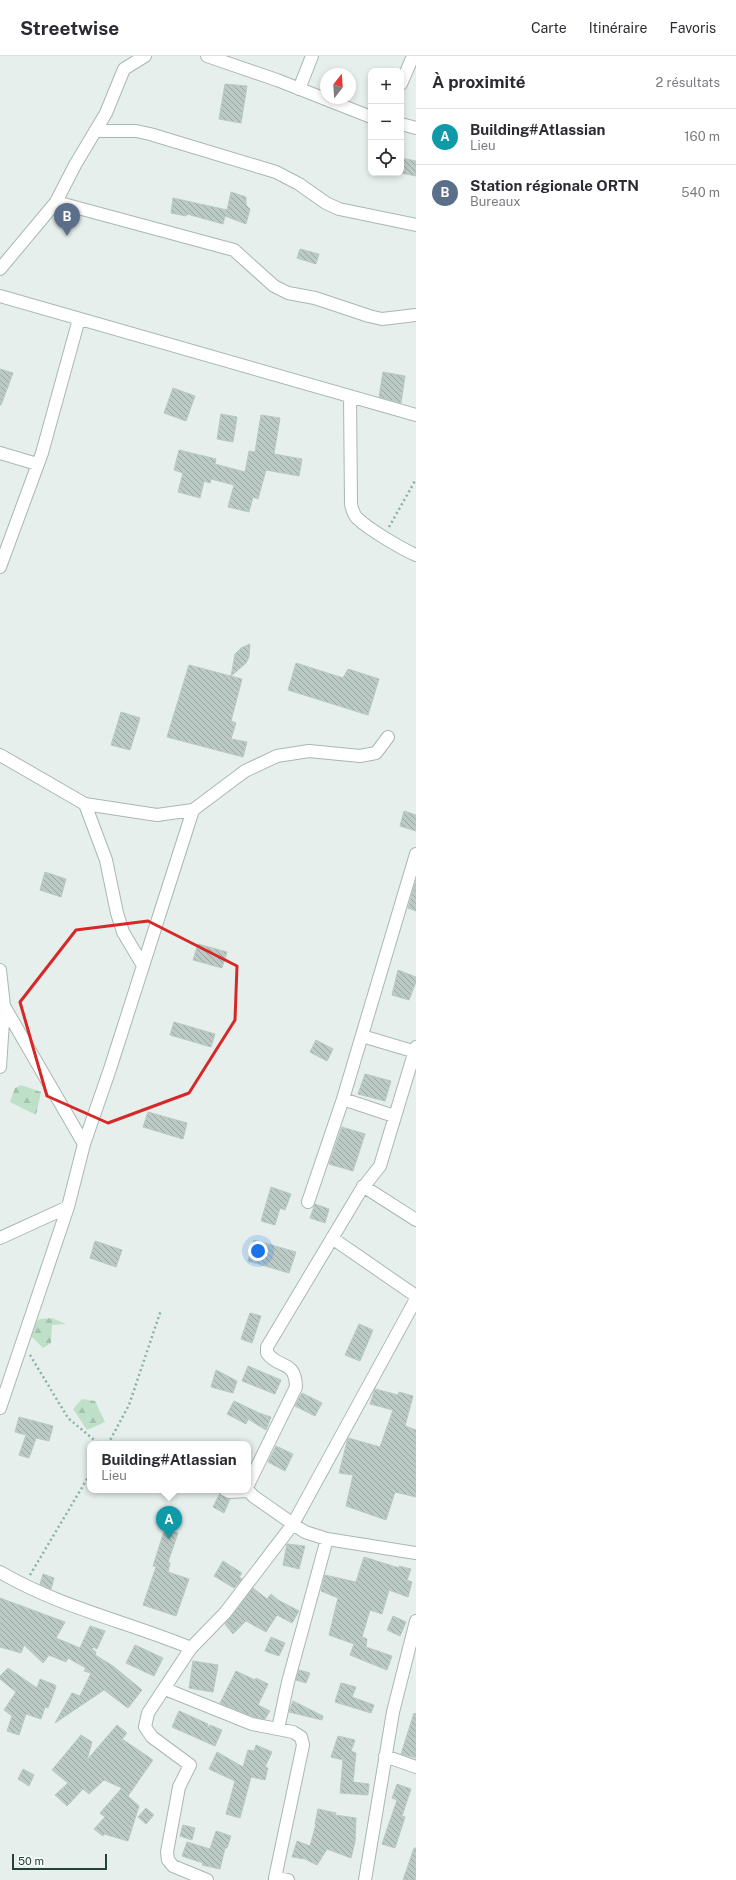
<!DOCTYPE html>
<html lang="fr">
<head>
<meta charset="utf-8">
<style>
	:root { --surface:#fff; --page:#f2f2f3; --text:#2b2b33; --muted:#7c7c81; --line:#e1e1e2; --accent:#0f766e }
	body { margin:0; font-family:"Public Sans",sans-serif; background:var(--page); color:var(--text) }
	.controls { position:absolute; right:12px; top:12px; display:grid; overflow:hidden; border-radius:8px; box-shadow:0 2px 6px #0003 }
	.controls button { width:36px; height:36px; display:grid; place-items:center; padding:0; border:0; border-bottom:1px solid var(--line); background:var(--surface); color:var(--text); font:20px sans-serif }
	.compass { position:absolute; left:320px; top:12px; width:36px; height:36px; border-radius:50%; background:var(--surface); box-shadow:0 2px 6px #0003; rotate:17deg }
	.scale { position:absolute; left:12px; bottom:10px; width:95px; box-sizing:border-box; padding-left:4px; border:2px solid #24423a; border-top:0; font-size:11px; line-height:14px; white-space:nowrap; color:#24423a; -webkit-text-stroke:3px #f7fbf9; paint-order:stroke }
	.you { position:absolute; left:258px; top:1195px; width:14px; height:14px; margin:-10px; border:3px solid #fff; border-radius:50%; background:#1a73e8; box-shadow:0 0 0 6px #1a73e833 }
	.badge { display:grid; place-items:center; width:26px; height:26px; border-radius:50%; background:var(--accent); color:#fff; font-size:13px; font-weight:700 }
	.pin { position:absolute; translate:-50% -33px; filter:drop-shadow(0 1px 2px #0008) }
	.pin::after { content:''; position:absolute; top:21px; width:14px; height:12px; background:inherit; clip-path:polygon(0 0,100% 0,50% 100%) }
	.popup { position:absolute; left:87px; top:1385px; width:164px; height:52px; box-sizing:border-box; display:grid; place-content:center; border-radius:8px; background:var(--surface); filter:drop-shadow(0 1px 3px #0005); font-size:13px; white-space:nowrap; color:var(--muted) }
	.popup b { font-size:15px; color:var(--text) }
	.popup::after { content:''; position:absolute; left:50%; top:100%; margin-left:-8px; border:8px solid transparent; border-top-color:var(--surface) }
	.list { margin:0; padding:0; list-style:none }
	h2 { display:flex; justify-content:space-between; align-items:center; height:52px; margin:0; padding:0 16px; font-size:17px }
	h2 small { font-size:13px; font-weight:400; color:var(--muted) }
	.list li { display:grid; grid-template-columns:26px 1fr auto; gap:12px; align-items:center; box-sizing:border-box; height:56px; padding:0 16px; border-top:1px solid var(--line) }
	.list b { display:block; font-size:15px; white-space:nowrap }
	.list p { margin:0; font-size:13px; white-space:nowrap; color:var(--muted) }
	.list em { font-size:13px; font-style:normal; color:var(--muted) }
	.icon { flex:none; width:22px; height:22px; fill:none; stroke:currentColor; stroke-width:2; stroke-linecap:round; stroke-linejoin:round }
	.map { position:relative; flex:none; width:416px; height:1824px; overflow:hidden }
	header { display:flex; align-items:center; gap:24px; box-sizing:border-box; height:56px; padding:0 20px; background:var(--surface); border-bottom:1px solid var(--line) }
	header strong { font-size:19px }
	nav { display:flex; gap:22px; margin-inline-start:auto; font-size:14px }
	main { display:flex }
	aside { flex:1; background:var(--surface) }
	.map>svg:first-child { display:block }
	.forest { fill:url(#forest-firs) }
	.building { fill:url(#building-back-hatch); stroke:#b8c9c2 }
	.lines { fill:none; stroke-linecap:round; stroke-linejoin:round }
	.street-casing { stroke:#a8b8b2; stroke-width:14 }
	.path { stroke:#86b3a5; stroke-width:2.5; stroke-dasharray:2 3; stroke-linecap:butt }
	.street { stroke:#fff; stroke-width:12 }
	.marked { fill:none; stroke:#d62828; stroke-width:3; stroke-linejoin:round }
</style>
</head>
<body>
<header>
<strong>Streetwise</strong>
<nav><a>Carte</a><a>Itinéraire</a><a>Favoris</a></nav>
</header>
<main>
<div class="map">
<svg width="416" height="1824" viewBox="0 0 416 1824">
	<defs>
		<pattern id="forest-firs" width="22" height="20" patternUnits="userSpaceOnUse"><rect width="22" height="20" fill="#bfe0c8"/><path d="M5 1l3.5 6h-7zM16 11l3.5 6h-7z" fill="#a4c1ad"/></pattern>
		<pattern id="building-back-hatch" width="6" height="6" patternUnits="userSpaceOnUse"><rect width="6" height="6" fill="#bbcac4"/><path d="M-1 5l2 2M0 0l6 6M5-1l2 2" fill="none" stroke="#98a6a0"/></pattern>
	</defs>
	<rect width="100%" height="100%" fill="#e6efeb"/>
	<!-- forest -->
	<path class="forest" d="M21 1029 41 1036 36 1059 10 1046 15 1032Z
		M52 1262 66 1268 52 1269 51 1287 43 1292 31 1280V1269L40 1263Z
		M82 1343 95 1345 105 1366 87 1374 73 1353Z"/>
	<!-- building -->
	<path class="building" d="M225 28 247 30 241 67 219 63Z
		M401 102 416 105V120L401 117Z
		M231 136 246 141V149L250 153 246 168 225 160 223 168 187 158 186 160 171 157 173 142 227 154Z
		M300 193 319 198 316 208 297 202Z
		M0 313 13 317 1 349H0Z
		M383 316 405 320 401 347 379 341Z
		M173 332 195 340 186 365 164 357Z
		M221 358 237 361 233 386 217 383Z
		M261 359 280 362 274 398 302 403 299 420 266 414 258 443 253 441 249 456 228 451 234 429 211 423 210 427 204 425 200 442 178 436 183 417 174 414 179 394 216 403 215 408 245 416 249 395 255 396Z
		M250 588 249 601 246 607 231 620 235 598 241 592Z
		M296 607 343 622 348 613 379 623 368 659 288 634Z
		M189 609 242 623 231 665 236 667 231 683 247 686 243 701 167 681Z
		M121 656 140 662 130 694 111 689Z
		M404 755 416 759V775L400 770Z
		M45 816 66 823 61 841 40 834Z
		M416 824V855L408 852Z
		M198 888 227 896 222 912 193 904Z
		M398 914 416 921V926L409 944 392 939Z
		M174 966 215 978 211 991 170 979Z
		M316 984 333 993 327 1005 310 996Z
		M365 1018 391 1025 385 1045 358 1038Z
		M148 1056 187 1067 183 1083 143 1071Z
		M342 1071 365 1078 353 1115 329 1108Z
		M271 1131 291 1138 285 1154 280 1152 275 1169 261 1165Z
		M315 1148 329 1153 325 1167 310 1162Z
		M254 1184 296 1196 289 1217 248 1205Z
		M95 1185 122 1194 116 1211 90 1202Z
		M250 1257 261 1260 252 1287 241 1283Z
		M359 1268 373 1274 360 1305 345 1299Z
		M248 1310 281 1324 275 1338 242 1325Z
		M216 1314 237 1325 233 1337 211 1331Z
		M375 1333 398 1339 399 1336 413 1340 405 1370 416 1374V1441L395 1436 386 1464 346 1450 353 1419 339 1417 348 1382 380 1391 393 1354 370 1348Z
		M302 1337 322 1347 315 1360 295 1350Z
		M234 1345 259 1357 271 1361 266 1374 248 1363 246 1368 227 1358Z
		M19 1361 53 1370 49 1385 36 1382 29 1402 19 1399 26 1379 15 1376Z
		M276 1390 293 1398 285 1415 268 1406Z
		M219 1439 230 1443 224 1457 213 1451Z
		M165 1472 178 1477 168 1506 170 1507 168 1516 189 1523 176 1560 143 1549 156 1511 153 1510Z
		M287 1488 305 1490 299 1513 283 1509Z
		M364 1501 399 1512V1510L411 1513 407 1524 412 1526 408 1541 389 1534 382 1558 370 1554 362 1581 367 1583 366 1591 392 1600 387 1614 350 1599 354 1588 329 1579 338 1542 321 1535 325 1519 356 1526Z
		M223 1505 242 1517 239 1521 242 1523 234 1532 214 1520Z
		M43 1518 54 1522 51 1533 40 1528Z
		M253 1532 267 1543 271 1538 278 1544 299 1555 292 1567 277 1559 266 1576 246 1565 233 1578 225 1568Z
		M0 1542 65 1566 56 1582 80 1592 90 1570 105 1575 97 1593 93 1591 92 1593 96 1596 95 1599 113 1610 142 1634 128 1652 104 1634 55 1667 72 1637 80 1640 91 1617 84 1615 86 1612 68 1602 66 1606 49 1599 43 1607 24 1589 21 1597 0 1591Z
		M393 1560 406 1566 400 1580 387 1574Z
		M271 1581 285 1587 279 1600 265 1595Z
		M135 1589 163 1602 154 1620 126 1607Z
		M193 1605 218 1609 213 1636 189 1632Z
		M8 1612 37 1632 40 1623 55 1629 56 1631 48 1652 45 1651 41 1663 26 1658 19 1679 7 1675 12 1660 4 1654 16 1636 0 1623V1620Z
		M299 1614 310 1617 306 1627 296 1624Z
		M236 1615 255 1624 256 1622 268 1628 258 1649 270 1655 265 1663 254 1661 220 1647Z
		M341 1627 356 1631 352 1641 374 1649 371 1657 335 1646Z
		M293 1645 323 1660 322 1664 289 1656Z
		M179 1655 208 1668 207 1673 210 1669 222 1674 215 1690 172 1671Z
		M414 1657 416 1658V1702L401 1698Z
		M117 1669 127 1677 122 1683 153 1704 128 1740 139 1750 128 1785 104 1778 103 1780 94 1773 105 1761 100 1757 122 1732 104 1724 89 1738 83 1733 67 1750 55 1739 68 1727 52 1714 81 1679 92 1686 87 1704Z
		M338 1680 355 1684 351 1695 356 1697 353 1726 369 1728 368 1739 340 1737 343 1704 331 1701Z
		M256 1689 272 1696 265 1711 268 1712 265 1724 251 1721 240 1762 226 1758 235 1725 209 1713 217 1696 243 1711 248 1694 254 1695Z
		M23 1713 34 1719 29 1730 18 1723Z
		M397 1728 411 1733 402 1760 405 1761 395 1792 382 1788 397 1744 392 1742Z
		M146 1752 154 1759 146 1768 138 1761Z
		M318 1753 336 1757 335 1759 356 1762 355 1786 351 1802 327 1793 317 1809 305 1803 292 1801 297 1785 310 1790 316 1768H315Z
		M183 1769 195 1772 192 1784 180 1780Z
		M216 1775 231 1780 227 1792H225L220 1813 202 1809 203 1807 182 1800 187 1786 210 1793Z
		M414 1792H416V1824H403Z"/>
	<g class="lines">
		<!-- street casing -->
		<g class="street-casing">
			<path id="street" d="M207 0 277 24 371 61
				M401 28 413 0
				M299 33 312 0
				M401 68 416 72
				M95 75H136L150 78 276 116 299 128 326 147 339 153 416 169
				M56 146 234 194 274 230 288 237 315 242 369 260 382 263 416 259
				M0 213 56 146 75 109 106 57 124 13 145 0
				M0 240 416 359
				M350 340 351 448C352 453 353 458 357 462 368 473 402 493 416 499
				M0 397 37 408
				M0 511 42 397 79 263
				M0 699 85 748 157 759 193 754 245 715 277 700 309 695 360 700 376 697 388 681
				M85 748 106 804 117 857 123 876 142 908
				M0 914 4 950 84 1088
				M362 980 416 996
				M0 1011 4 950
				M394 1060 343 1043 416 798
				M363 1130 416 1164
				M308 1146 343 1043
				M0 1182 68 1151
				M332 1182 416 1240
				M0 1352 68 1151 84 1088 110 1013 193 754
				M248 1429 296 1331C295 1303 280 1314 267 1297V1291L361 1134 380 1110 416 991
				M225 1434 229 1436 248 1435
				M248 1434 253 1440 293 1468 416 1243
				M0 1516C59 1551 128 1566 191 1592L225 1557 293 1468 305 1476 327 1483 416 1497
				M191 1592 148 1657 145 1671 152 1681 190 1709 179 1731 167 1796 168 1804 173 1810 207 1824
				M165 1633 252 1668 293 1676 301 1681 303 1689 275 1822
				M278 1673 288 1626 327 1483
				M385 1700 416 1711
				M275 1824V1822L288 1824
				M365 1824 393 1656 416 1565"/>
		</g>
		<!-- path -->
		<path class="path" d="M389 471 416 423
			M30 1299 68 1362 99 1388
			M108 1388 129 1349 161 1254
			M30 1519 90 1418"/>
		<!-- street -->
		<use href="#street" class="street"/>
	</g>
	<!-- marked area -->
	<path class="marked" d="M148 865 237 910 235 964 189 1037 108 1067 47 1040 20 946 76 874Z"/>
</svg>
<div class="controls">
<button>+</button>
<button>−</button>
<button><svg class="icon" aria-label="locate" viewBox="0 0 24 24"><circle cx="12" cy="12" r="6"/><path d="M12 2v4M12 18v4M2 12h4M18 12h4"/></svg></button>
</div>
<svg class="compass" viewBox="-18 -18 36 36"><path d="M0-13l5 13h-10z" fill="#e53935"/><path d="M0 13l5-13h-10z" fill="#7c7c81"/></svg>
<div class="scale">50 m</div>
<div class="you"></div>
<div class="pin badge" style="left:169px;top:1483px;background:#0f9aa8">A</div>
<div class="popup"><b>Building#Atlassian</b>Lieu</div>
<div class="pin badge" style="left:67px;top:180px;background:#5c6f8a">B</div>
</div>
<aside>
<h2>À proximité<small>2 résultats</small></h2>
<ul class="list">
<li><span class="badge" style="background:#0f9aa8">A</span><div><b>Building#Atlassian</b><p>Lieu</p></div><em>160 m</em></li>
<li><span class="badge" style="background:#5c6f8a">B</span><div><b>Station régionale ORTN</b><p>Bureaux</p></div><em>540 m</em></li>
</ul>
</aside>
</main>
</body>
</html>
